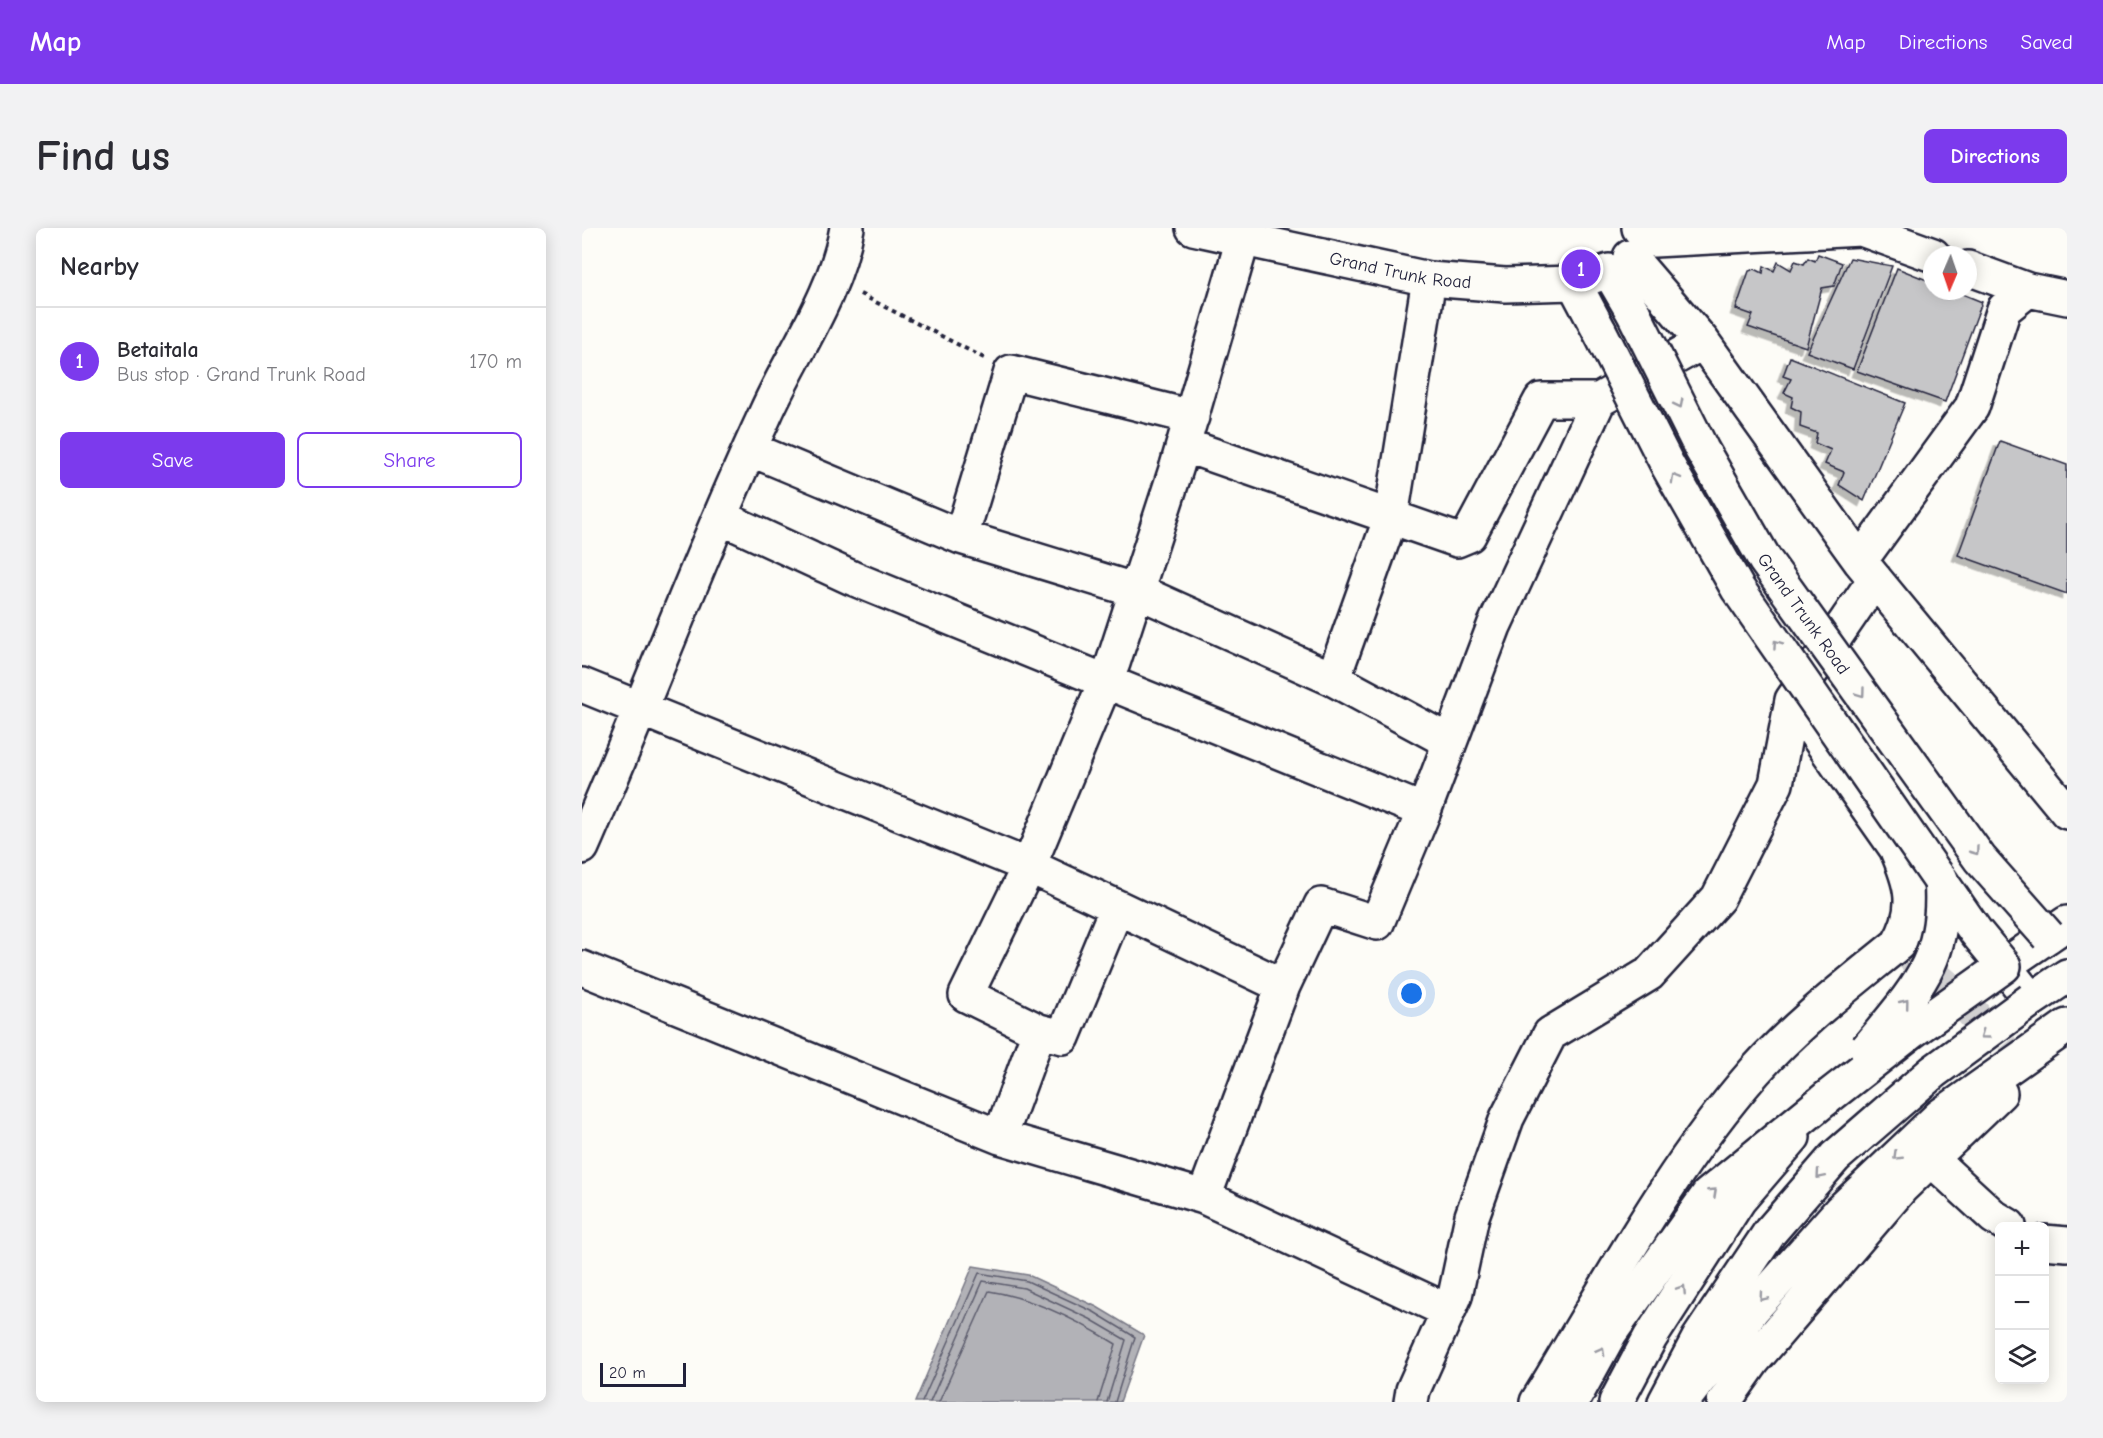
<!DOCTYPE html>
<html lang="en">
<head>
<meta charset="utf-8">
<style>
	:root { --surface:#fff; --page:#f2f2f3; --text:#2b2b33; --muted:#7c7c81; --line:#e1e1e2; --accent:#7c3aed }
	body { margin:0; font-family:"Comic Neue",sans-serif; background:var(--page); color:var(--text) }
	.controls { position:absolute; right:18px; bottom:18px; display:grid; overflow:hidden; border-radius:9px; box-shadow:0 3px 15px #0003 }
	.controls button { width:54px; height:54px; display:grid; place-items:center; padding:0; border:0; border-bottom:2px solid var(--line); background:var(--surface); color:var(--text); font:30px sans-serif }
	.compass { position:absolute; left:1341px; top:18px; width:54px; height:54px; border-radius:50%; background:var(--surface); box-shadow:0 3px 15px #0003; rotate:182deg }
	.scale { position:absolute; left:18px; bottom:15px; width:86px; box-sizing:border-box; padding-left:6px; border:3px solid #22223b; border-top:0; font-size:16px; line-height:21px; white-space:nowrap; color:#22223b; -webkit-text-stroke:4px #fdfcf7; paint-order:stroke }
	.you { position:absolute; left:830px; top:766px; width:21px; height:21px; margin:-15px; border:4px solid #fff; border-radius:50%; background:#1a73e8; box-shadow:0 0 0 9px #1a73e833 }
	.badge { display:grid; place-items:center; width:39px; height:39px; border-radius:50%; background:var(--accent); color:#fff; font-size:20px; font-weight:700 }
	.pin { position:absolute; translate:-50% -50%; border:3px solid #fff; box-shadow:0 2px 6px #0006 }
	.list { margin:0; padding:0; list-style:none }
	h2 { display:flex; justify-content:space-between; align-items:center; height:78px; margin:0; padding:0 24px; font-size:26px }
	h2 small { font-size:20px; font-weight:400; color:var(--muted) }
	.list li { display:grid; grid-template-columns:39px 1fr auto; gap:18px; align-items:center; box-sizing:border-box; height:108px; padding:0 24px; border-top:2px solid var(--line) }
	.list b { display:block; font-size:22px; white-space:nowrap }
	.list p { margin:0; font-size:20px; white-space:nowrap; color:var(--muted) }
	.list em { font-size:20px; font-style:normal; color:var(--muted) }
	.actions { display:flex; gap:12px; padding:18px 24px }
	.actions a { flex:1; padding:14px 0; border:2px solid var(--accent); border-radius:9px; text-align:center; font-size:21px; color:var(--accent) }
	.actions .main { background:var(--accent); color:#fff }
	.icon { flex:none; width:33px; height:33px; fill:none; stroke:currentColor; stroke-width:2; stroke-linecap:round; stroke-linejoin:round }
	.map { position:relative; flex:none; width:1485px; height:1174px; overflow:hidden; border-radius:9px }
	header { display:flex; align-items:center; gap:36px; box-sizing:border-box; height:84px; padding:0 30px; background:var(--accent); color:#fff }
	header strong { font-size:28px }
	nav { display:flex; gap:33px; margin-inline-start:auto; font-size:21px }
	.intro { display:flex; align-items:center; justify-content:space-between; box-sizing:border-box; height:144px; padding:0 36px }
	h1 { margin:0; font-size:42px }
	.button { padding:15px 27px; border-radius:9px; background:var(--accent); color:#fff; font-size:21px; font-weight:700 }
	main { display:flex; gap:36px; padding:0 36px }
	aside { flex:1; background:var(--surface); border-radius:9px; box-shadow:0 3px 15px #0003 }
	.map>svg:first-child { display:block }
	.water { fill:#b2b2b7; stroke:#787885; stroke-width:1.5 }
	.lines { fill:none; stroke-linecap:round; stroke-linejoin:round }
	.shore { stroke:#5c5c6d; stroke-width:1.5 }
	.building { fill:#c6c6c8; stroke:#22223b; stroke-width:1.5; filter:url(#shadow) }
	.minor-tunnel { stroke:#d1d0d1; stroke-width:33; stroke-dasharray:33 16; stroke-linecap:butt }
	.minor-casing { stroke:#22223b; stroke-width:38 }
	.major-casing { stroke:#22223b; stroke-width:38 }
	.highway-casing { stroke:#22223b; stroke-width:38 }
	.path { stroke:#22223b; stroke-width:4; stroke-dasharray:4.5 4.5; stroke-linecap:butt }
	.minor { stroke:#fdfcf7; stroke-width:33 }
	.major { stroke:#fdfcf7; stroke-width:33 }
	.highway { stroke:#fdfcf7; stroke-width:33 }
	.major-bridge-casing { stroke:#22223b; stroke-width:38; stroke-linecap:butt }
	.major-bridge { stroke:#fdfcf7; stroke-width:33 }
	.oneway { stroke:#9a9aa2 }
	.labels { text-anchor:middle; stroke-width:4.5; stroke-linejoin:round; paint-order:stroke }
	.street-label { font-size:18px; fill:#22223b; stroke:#fdfcf7 }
</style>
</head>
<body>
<header>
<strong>Map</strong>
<nav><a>Map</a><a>Directions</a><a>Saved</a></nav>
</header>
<div class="intro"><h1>Find us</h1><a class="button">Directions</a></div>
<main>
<aside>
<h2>Nearby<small></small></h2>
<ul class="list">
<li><span class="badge">1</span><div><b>Betaitala</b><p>Bus stop · Grand Trunk Road</p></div><em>170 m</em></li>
</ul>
<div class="actions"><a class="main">Save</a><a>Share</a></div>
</aside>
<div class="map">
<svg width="1485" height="1174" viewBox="0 0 1485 1174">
	<defs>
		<filter id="shadow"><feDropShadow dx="-5.5" dy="5.5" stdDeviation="0" flood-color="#0004"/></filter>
	</defs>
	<rect width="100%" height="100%" fill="#fdfcf7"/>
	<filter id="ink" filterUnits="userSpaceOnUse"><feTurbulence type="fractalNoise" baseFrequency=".0167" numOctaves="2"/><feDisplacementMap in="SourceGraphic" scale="12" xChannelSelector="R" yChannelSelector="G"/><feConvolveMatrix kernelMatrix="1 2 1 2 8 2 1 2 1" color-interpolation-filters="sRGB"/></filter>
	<g filter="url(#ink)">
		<!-- water -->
		<path class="water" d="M391 1038 446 1047 515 1079 562 1107 538 1174H333Z"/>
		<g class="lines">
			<!-- shore -->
			<path class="shore" d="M340 1174 397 1045 445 1053 512 1084 553 1109 533 1174
				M348 1174 401 1053 442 1060 508 1091 544 1112 525 1174
				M357 1174 407 1063C452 1070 495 1092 534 1116L516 1174"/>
		</g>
		<!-- building -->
		<path class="building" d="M1236 26 1260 35 1252 58 1240 60 1224 119 1166 99 1171 87 1154 81 1167 43 1173 41 1181 45 1182 38 1192 43 1196 34 1209 42 1213 33 1222 36 1226 30 1233 33Z
			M1268 30 1310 38 1271 141 1225 124Z
			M1315 40 1350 54V63H1373L1400 74 1363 174 1275 143Z
			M1208 129 1323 175 1282 273 1257 257 1262 244 1243 236 1249 222 1233 215 1235 205 1218 199 1219 184 1209 179 1211 169 1202 165 1209 151 1201 148Z
			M1418 213 1485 237V366L1376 327Z"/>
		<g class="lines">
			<!-- minor-tunnel -->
			<path class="minor-tunnel" d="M1316 716 1378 770 1433 835"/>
			<!-- minor casing -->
			<g class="minor-casing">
				<path id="minor" d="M1057 0 1072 12 1279 1 1351 27
					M1048 29 1121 114 1278 333 1485 584
					M1386 40 1446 62
					M602 217 875 312 887 307 959 172H1017
					M168 221 379 309 555 363 751 451 868 514
					M138 289 270 350 842 583
					M379 309 429 144 610 189
					M1278 333 1390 179 1422 81 1446 62 1485 70
					M751 451 809 289 847 51
					M0 457 447 638 535 679 481 809 457 803
					M0 619C63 475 117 329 183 187 211 124 253 69 265 0
					M535 679 701 758
					M0 740 418 909 622 969 866 1083
					M418 909 457 803 384 767 447 638 531 435 595 238 661 11
					M1349 931 1412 989 1427 998
					M622 969 701 758 739 677 795 695 842 583 912 398 1017 172 1121 114
					M1462 1014 1485 1016
					M829 1174 831 1162 873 1068 890 988 925 890 968 806 1067 746 1136 670 1194 556 1210 472
					M955 1174C1024 1062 1086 942 1173 843 1216 795 1267 756 1316 716 1337 680 1330 657 1314 620L1210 472 1293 351
					M1100 1174 1171 1081 1258 983 1358 888 1485 798
					M1142 1174 1171 1133 1320 959 1418 865"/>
			</g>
			<!-- major casing -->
			<g class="major-casing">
				<g id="major">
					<path id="s1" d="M611 0 847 51 923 57 992 55 1027 43 1052 86"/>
					<path d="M992 55 1018 104"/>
					<path d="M1485 695 1422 738 1449 772 1485 748"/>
					<path d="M1034 1174 1068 1110 1157 972 1211 909"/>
					<path d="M1083 1174 1117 1110 1188 1004"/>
				</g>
			</g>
			<!-- highway casing -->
			<g class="highway-casing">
				<path id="highway" d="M990 1174 1028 1105 1126 967 1246 869"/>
			</g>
			<!-- path -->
			<path class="path" d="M278 66 402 130"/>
			<!-- minor -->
			<use href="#minor" class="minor"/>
			<!-- major -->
			<use href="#major" class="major"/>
			<!-- highway -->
			<use href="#highway" class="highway"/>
			<!-- major-bridge casing -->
			<g class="major-bridge-casing">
				<g id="major-bridge">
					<path id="s2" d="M1052 86 1120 222 1183 332 1398 631 1466 708"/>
					<path d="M1018 104 1086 238 1156 361 1394 704 1422 738 1329 804 1246 869"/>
					<path d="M1285 821C1333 762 1366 732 1359 651"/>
					<path d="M1188 1004 1253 929 1351 844 1449 772"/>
				</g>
			</g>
			<!-- major-bridge -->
			<use href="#major-bridge" class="major-bridge"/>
		</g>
		<!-- one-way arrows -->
		<defs><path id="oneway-chevron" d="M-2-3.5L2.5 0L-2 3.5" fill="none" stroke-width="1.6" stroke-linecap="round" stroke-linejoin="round" transform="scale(1.5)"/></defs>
		<g class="oneway">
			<use href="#oneway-chevron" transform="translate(1097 176) rotate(63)"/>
			<use href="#oneway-chevron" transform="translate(1093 250) rotate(-120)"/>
			<use href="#oneway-chevron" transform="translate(1195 416) rotate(-125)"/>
			<use href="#oneway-chevron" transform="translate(1279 465) rotate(54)"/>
			<use href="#oneway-chevron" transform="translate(1393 623) rotate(54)"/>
			<use href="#oneway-chevron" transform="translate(1323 775) rotate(-51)"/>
			<use href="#oneway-chevron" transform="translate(1402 807) rotate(144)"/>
			<use href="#oneway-chevron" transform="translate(1315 928) rotate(136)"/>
			<use href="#oneway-chevron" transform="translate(1238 947) rotate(131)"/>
			<use href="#oneway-chevron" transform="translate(1131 964) rotate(-43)"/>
			<use href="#oneway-chevron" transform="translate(1100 1061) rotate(-57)"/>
			<use href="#oneway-chevron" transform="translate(1181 1069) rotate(131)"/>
			<use href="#oneway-chevron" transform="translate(1019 1123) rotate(-61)"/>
		</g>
	</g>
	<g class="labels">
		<!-- street labels -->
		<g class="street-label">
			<text dy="6" stroke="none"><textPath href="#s1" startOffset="212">Grand Trunk Road</textPath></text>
			<text dy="6" stroke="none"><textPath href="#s2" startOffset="345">Grand Trunk Road</textPath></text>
		</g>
	</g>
</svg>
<div class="controls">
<button>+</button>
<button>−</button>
<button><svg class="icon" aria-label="layers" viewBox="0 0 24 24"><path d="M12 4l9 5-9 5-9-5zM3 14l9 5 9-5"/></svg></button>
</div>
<svg class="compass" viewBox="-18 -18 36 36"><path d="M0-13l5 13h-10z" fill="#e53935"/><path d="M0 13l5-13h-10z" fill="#7c7c81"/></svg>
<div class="scale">20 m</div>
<div class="you"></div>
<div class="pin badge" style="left:999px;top:41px">1</div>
</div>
</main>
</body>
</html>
